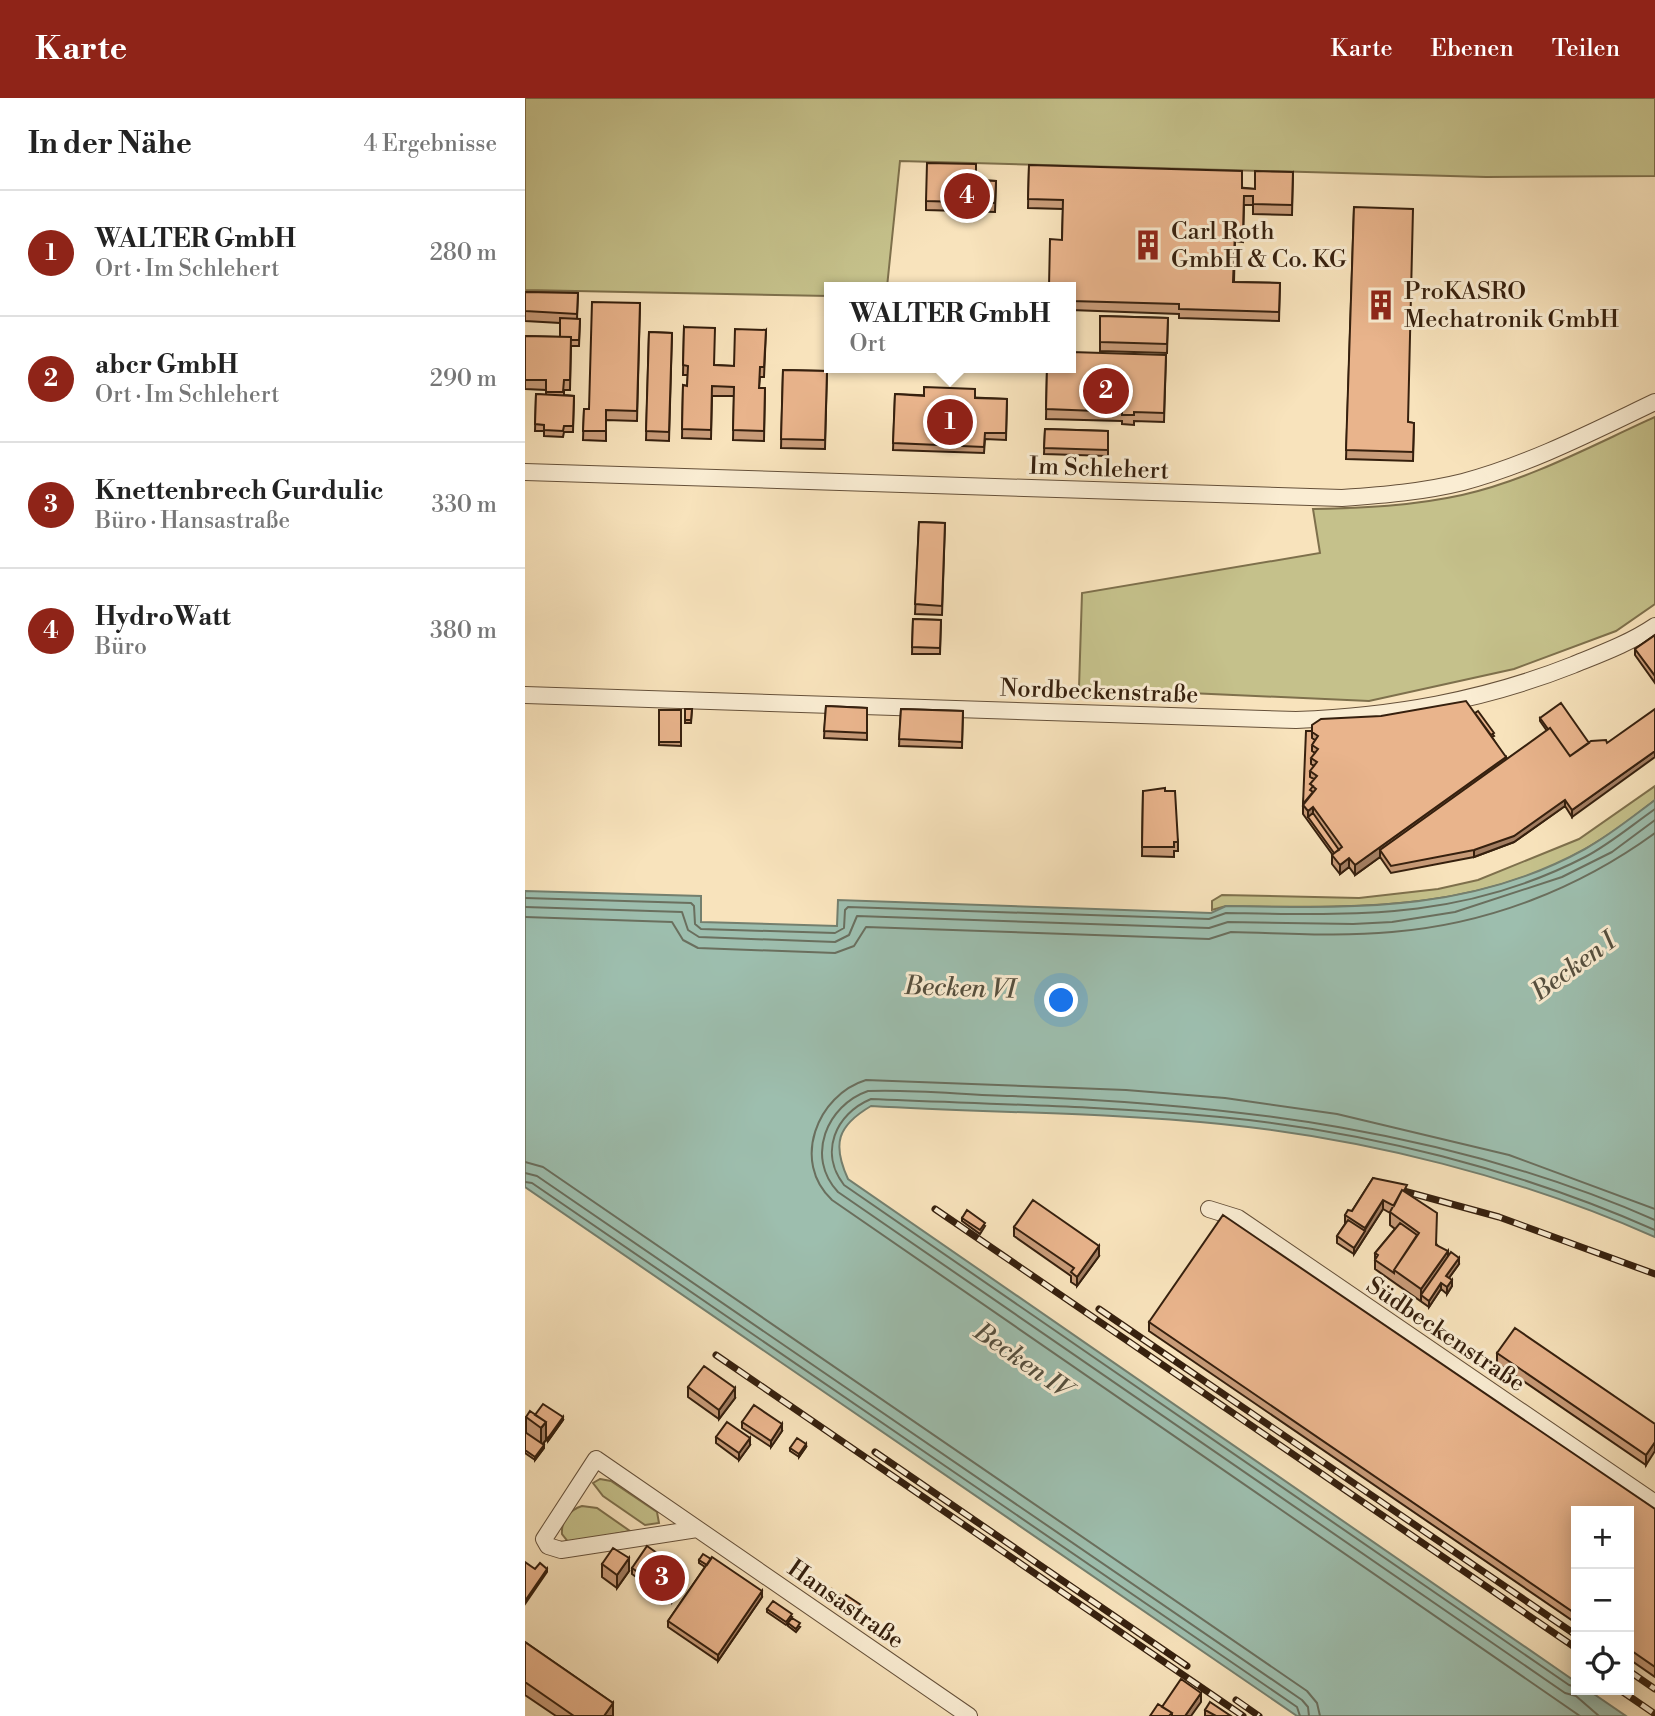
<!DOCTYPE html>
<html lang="de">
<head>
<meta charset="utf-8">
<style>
	:root { --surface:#fff; --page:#f2f2f2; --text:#222; --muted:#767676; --line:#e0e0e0; --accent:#8f2418 }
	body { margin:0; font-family:"Libre Bodoni",serif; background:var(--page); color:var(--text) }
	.controls { position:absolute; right:21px; bottom:21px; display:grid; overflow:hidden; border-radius:0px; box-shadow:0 4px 18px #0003 }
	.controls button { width:63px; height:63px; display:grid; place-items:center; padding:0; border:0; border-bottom:2px solid var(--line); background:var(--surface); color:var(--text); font:35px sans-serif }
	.you { position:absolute; left:537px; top:903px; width:24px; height:24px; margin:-18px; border:5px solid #fff; border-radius:50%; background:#1a73e8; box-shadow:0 0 0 10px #1a73e833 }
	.badge { display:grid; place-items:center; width:46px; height:46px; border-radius:50%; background:var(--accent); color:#fff; font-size:23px; font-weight:700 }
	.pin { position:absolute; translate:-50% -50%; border:4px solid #fff; box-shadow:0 2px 7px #0006 }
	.popup { position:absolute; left:299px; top:184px; width:252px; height:91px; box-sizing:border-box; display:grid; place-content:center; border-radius:0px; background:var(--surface); filter:drop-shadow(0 2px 5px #0005); font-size:23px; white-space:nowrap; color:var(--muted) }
	.popup b { font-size:26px; color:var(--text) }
	.popup::after { content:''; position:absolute; left:50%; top:100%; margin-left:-14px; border:14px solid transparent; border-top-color:var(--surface) }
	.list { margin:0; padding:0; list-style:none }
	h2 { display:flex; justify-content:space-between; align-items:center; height:91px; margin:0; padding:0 28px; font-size:30px }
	h2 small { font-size:23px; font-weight:400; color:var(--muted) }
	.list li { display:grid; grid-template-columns:46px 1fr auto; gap:21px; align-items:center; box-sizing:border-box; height:126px; padding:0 28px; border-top:2px solid var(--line) }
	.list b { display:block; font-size:26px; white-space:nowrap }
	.list p { margin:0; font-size:23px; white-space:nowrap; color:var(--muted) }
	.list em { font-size:23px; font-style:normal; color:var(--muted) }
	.icon { flex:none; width:38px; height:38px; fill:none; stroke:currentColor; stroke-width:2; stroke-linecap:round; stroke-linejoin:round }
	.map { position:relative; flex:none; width:1130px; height:1618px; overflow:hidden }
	header { display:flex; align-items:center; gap:42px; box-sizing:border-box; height:98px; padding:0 35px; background:var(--accent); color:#fff }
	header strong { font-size:33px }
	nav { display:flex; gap:38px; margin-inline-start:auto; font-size:24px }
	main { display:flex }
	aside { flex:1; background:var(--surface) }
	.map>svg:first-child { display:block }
	.green { fill:#c5c18b; stroke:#7e704c; stroke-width:2 }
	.water { fill:#9dbeae; stroke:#747f6e; stroke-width:2 }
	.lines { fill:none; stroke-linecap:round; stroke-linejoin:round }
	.shore { stroke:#6a6f5e; stroke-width:2 }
	.street-casing { stroke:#66513a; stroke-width:18 }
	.street { stroke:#faedd3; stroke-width:16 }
	.rail-casing { stroke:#36200e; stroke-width:7 }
	.rail { stroke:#faedd3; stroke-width:4.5; stroke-dasharray:13; stroke-linecap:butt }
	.wall { fill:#c89b78; stroke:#36200e; stroke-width:2 }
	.shaded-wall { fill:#a37e62; stroke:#36200e; stroke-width:2 }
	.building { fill:#e9b48c; stroke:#36200e; stroke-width:2 }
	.labels { text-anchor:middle; stroke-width:6; stroke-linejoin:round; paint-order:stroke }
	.poi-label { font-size:24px; fill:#36200e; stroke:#faedd3; text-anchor:start }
	.street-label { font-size:24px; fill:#36200e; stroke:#faedd3 }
	.water-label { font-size:26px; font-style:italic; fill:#554f3e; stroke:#faedd3 }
</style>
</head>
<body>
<header>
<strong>Karte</strong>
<nav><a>Karte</a><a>Ebenen</a><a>Teilen</a></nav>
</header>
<main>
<aside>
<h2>In der Nähe<small>4 Ergebnisse</small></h2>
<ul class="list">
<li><span class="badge">1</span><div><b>WALTER GmbH</b><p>Ort · Im Schlehert</p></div><em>280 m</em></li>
<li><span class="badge">2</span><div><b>abcr GmbH</b><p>Ort · Im Schlehert</p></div><em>290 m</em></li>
<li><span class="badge">3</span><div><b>Knettenbrech Gurdulic</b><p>Büro · Hansastraße</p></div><em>330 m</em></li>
<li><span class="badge">4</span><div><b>HydroWatt</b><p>Büro</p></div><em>380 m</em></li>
</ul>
</aside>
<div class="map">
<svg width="1130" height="1618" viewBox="0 0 1130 1618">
	<rect width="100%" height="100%" fill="#f8e3bc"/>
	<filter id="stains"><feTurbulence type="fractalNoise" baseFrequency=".00286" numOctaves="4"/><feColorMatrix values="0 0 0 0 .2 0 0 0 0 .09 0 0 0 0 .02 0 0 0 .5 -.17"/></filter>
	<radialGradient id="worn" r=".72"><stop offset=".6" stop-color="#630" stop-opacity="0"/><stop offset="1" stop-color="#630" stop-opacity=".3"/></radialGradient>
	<!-- green -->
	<path class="green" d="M0 0H1130V78L961 79 375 63 362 189H304V198L0 192Z
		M1130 319V506L1091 533 989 571 844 603 554 590 557 495 795 455 788 411C839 410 887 408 937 397 1004 382 1068 347 1130 319Z
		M1130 688V702C1113 715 1096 729 1078 740 965 815 830 810 701 808L687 812V803L697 797 834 800 913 791 953 782 1054 741Z
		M75 1381 86 1383 132 1414 134 1425 120 1427 78 1398 68 1385Z
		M57 1408 72 1410 105 1433 44 1445 37 1436C36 1423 44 1412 57 1408Z"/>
	<!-- water -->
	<path class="water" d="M1130 702V1139C994 1079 843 1041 696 1026 580 1014 463 1015 346 1008 312 1028 307 1046 323 1081L1051 1584V1592H1063L1101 1618H772L0 1089V793L176 798V824L312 828 313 802 686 815 701 808C828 810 944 815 1060 751 1085 737 1107 719 1130 702Z"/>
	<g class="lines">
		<!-- shore -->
		<path class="shore" d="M0 800 166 805 169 808 170 826 176 831 310 835 319 830 320 812 323 809 684 821 701 815C833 817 938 822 1060 759 1085 746 1107 727 1130 711
			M0 809 157 814 163 832 174 839 310 844 324 837 332 818 684 830 703 824 828 826 867 824 930 814 1037 779 1087 754 1130 722
			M0 819 147 824 158 842 173 850 310 855 329 848 341 829 684 841 706 834C760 835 814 839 867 834 963 826 1053 791 1130 735
			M0 1064 18 1069 782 1593 792 1605 795 1618
			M0 1075 12 1078 777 1602 783 1609 784 1618
			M0 1084 7 1085 772 1609 775 1618
			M1051 1589 1044 1587 319 1087C294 1055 310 1016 346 1001 462 1006 579 1008 695 1019 843 1033 994 1072 1130 1132
			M1055 1618 307 1102C266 1064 292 997 341 982L601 992 700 1000 812 1016 984 1057 1130 1111
			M1074 1618 1051 1598 1040 1595 313 1094C280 1059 302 1007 343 993 390 991 440 997 487 998 708 1006 925 1032 1130 1122"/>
		<!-- street casing -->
		<g class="street-casing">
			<path id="street" d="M0 374 817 400C858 397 898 394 938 384 1005 366 1067 334 1130 304
				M0 597 771 622C868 618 957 603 1048 567 1075 556 1105 545 1130 528
				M684 1111 713 1120 1130 1405
				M172 1431 36 1452 23 1448 19 1441 71 1361 444 1618"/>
		</g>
		<!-- street -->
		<use href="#street" class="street"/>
		<!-- rail casing -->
		<g class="rail-casing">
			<path id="rail" d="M864 1089 974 1119 1130 1176
				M410 1111 1051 1550
				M574 1211 1051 1537
				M191 1257 718 1618
				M350 1354 662 1568
				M1104 1573 1130 1591
				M1095 1592 1130 1616
				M711 1602 734 1618"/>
		</g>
		<!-- rail -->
		<use href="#rail" class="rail"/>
	</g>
	<!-- wall -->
	<path class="wall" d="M504 67 730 91 768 74 767 117 728 116V107H719L718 144 710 143 709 184 755 185 754 223 654 220V216L546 212V189L537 142 538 111 503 110Z
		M451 82 471 83 470 114 401 112V103Z
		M829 109 883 324 889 325 888 363 821 361Z
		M0 194 53 195 52 221H55L54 248H46L45 292H39V297L49 298 48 334H39L38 339 19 338V333H10L11 296 21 297V292L0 291V238L35 239V225L0 223Z
		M115 205 112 323 81 322V343L58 342 59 311H64Z
		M575 218 643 220 642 255 575 253Z
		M159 229 189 267 209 268 241 232 239 279H235L234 290H240L239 343 208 342 209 298H187L186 341 157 340 158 287 162 288 163 277H158Z
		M124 234 147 235 144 343 121 342Z
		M641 257 639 324 609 323V327L597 326V323L521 321 522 270Z
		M258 272 302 273 300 351 256 350Z
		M370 296 482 301 481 342 460 341 459 355 368 352Z
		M520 331 583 333V358L519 356Z
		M394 424 420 425 417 517 390 516Z
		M388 521 416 522 415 556H387Z
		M1130 537V585L1110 557V551Z
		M301 608 342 610V642L299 640Z
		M160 611H167L166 625H160Z
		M376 611 438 613 437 650 374 648Z
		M134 612H156V648L134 647Z
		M950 615 969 638 967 639 981 662 1022 633 1015 623V620L1064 645 1047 719 1040 708 989 744 949 759 866 775 855 759 830 777 824 769 815 776 807 766V756L778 716V707L787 633Z
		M618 693H640L653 744V753H649V759L617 758Z
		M848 1080 882 1095 912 1147 923 1159 934 1166 924 1180 927 1188 922 1196 916 1191 904 1209 850 1171V1155L870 1131 865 1127V1115L858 1111 829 1156 812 1145V1138L820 1126V1117L827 1113Z
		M437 1120 460 1128 455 1136 437 1123Z
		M489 1129 574 1158 552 1188 546 1184V1178L489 1138Z
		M624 1224 1130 1411V1579L1104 1561V1413H1051V1525L624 1233Z
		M972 1255 1130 1326 1121 1367 972 1265Z
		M163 1289 210 1300 194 1321 163 1299Z
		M10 1317 38 1322 23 1343 21 1342 18 1346 19 1350 10 1362 0 1355V1334L1 1335V1319Z
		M217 1324 257 1333 246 1349 217 1330Z
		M191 1339 225 1347 214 1362 191 1345Z
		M281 1349 274 1359 265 1353V1350Z
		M174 1462 237 1499 193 1563 143 1529V1523L180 1469 174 1465Z
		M77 1466 104 1473 92 1490 77 1479Z
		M107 1470 162 1482 147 1504 107 1476Z
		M303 1496 315 1500 311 1505 303 1499Z
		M315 1506 336 1511 330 1519 315 1509Z
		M242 1511 267 1519 261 1527 242 1514Z
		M263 1525 275 1529 271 1534 263 1528Z
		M0 1544 88 1605V1618H31L0 1597Z
		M680 1612 706 1618H680Z"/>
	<!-- shaded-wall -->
	<path class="shaded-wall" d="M1130 653V659L1047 719V712Z
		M981 659V668L855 752V759L830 777V767Z
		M1040 702V708L989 744 949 759V752Z
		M788 709V719H783V713Z
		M824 760V769L815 776V767Z
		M858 1102V1111L829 1156V1150Z
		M574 1148V1158L552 1188V1179Z
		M923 1153V1166L896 1197V1203V1191Z
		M934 1160V1166L921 1184V1178Z
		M927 1182V1188L922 1196V1189Z
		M916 1185V1191L904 1209V1203Z
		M210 1290V1300L194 1321V1312Z
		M38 1319V1322L23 1343V1340Z
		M21 1324V1342L16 1348V1330Z
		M257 1326V1333L246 1349V1343Z
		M225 1340V1347L214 1362V1355Z
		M1130 1344V1353L1121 1367V1357Z
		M281 1346V1349L274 1359V1356Z
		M19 1347V1350L10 1362V1359Z
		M104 1460V1473L92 1490V1477Z
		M22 1471V1474L0 1506V1503Z
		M162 1476V1482L147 1504V1498Z
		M237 1493V1499L193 1563V1557Z
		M676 1595V1604L666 1618H660Z
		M88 1605V1618H79Z"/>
	<!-- building -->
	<path class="building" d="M402 65 451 66V82L471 83 470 105 401 103Z
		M504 67 717 73V90L730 91V73L768 74 767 107 728 106V98H719L718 134H710L708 184 755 185 754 214 654 211V206L546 203V189H524L525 141 537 142 538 102 503 101Z
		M829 109 888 111 883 324 889 325 888 354 821 352Z
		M0 194 53 195 52 216 0 213Z
		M67 204 115 205 112 313 81 312V333H58L59 311H64Z
		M575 218 643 220 642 246 575 244Z
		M35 220 55 221 54 242H46V239H35Z
		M159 229 190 230 189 267 209 268 210 231 241 232 239 269H235L234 290H240L239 333 208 332 209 289 187 288 186 332 157 331 158 287 162 288 163 268 158 267Z
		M124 234 147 235 144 334 121 333Z
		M0 238 46 239 45 282H39L38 294H21V282H0Z
		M546 254 641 257 639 315 609 314V317H597V314L521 311 522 270H546Z
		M258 272 302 273 300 342 256 341Z
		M399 289 450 291V300L482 301 481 335H460L459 349 368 345 370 296 399 298Z
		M11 296 49 298 48 328H39L38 333 19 332V327L10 326Z
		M520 331 583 333V352L519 350Z
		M394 424 420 425 417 508 390 506Z
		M388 521 416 522 415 550 387 549Z
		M1130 537V578L1110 551Z
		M941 603 981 659 830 767 824 760 815 767 807 757 817 749 788 709 783 713 778 707 791 691 785 686 792 678 785 673 792 664 786 660 793 651 787 647 793 638 787 634V627L796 621 856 618Z
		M1036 605 1064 645 1045 658 1025 630 1023 631 1015 620Z
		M301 608 342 610V635L299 633Z
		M160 611H167L166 622H160Z
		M376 611 438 613 437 644 374 641Z
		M1130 611V653L1047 712 1040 702 989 738 949 752 866 768 855 752 1025 630 1045 658 1066 643 1081 642 1082 645Z
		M134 612H156V644H134Z
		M953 613 969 635 966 637 950 615Z
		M781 633H787V640L790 642 787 647V653L790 655 786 660V666L789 668 785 673V679L789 681 785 686 788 688 785 692 788 694 778 706Z
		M640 690V693H650L653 744H649V749H617L618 693Z
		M788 715 814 752 809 755 783 719Z
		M848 1080 882 1087 879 1093 877 1092 869 1108 858 1102 840 1130 820 1117 823 1112 827 1113Z
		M877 1092 912 1115 911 1147 923 1153 896 1191 869 1172 894 1135 865 1114Z
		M508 1102 574 1148 552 1179 546 1174 549 1170 489 1129Z
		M442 1112 460 1125 455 1132 437 1120Z
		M698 1117 1130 1411V1569L1104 1551V1413H1051V1516L624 1224Z
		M823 1122 840 1133 829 1150 812 1138Z
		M875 1125 892 1137 869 1172V1175L850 1162 853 1157 850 1155Z
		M926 1154 934 1160 921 1178 927 1182 922 1189 916 1185 904 1203 896 1197Z
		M990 1230 1130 1326V1344L1121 1357 972 1255Z
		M179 1268 210 1290 194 1312 163 1289Z
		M18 1306 38 1319 23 1340 21 1339V1324L10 1317Z
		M229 1307 257 1326 246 1343 217 1324Z
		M5 1313 21 1324 16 1330 1 1319Z
		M202 1324 225 1340 214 1355 191 1339Z
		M0 1334 19 1347 10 1359 0 1352Z
		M272 1340 281 1346 274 1356 265 1350Z
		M122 1448 162 1476 147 1498 107 1470Z
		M88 1450 104 1460 92 1477 77 1466Z
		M178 1456 186 1461 182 1467 174 1462Z
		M187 1459 237 1493 193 1557 143 1523Z
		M0 1464 10 1471 15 1465 22 1471 0 1503Z
		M307 1491 315 1497 311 1502 303 1496Z
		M321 1497 336 1507 330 1516 315 1506Z
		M248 1503 267 1516 261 1524 242 1511Z
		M267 1520 275 1525 271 1531 263 1525Z
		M0 1544 88 1605 79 1618H49L0 1584Z
		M656 1581 676 1595 660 1618H647V1615L637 1609Z
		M685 1604 706 1618H691L680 1612Z
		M633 1606 647 1615 644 1618H625Z"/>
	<!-- icons -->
	<defs>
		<g id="building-bare" transform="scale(2.415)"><path d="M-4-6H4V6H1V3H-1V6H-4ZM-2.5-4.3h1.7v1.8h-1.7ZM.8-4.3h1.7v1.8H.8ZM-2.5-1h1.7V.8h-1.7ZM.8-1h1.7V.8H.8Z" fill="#8f2418" stroke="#faedd3" stroke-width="2.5" paint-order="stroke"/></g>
	</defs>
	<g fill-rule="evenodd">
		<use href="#building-bare" x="623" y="147"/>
		<use href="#building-bare" x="856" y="207"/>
	</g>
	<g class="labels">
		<!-- poi labels -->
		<g class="poi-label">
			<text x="646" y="141">Carl Roth<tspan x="646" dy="28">GmbH &amp; Co. KG</tspan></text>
			<text x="879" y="201">ProKASRO<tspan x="879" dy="28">Mechatronik GmbH</tspan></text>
		</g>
		<!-- street labels -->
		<g class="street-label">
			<text transform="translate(574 370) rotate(2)" y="8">Im Schlehert</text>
			<text transform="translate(574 593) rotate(2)" y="8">Nordbeckenstraße</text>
			<text transform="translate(921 1236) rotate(34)" y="8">Südbeckenstraße</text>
			<text transform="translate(321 1506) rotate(35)" y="8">Hansastraße</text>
		</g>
		<!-- water labels -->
		<g class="water-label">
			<text transform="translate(1048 868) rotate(-36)" y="9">Becken I</text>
			<text transform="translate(435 889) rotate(2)" y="9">Becken VI</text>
			<text transform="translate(498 1262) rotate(35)" y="9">Becken IV</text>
		</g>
	</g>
	<rect width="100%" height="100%" filter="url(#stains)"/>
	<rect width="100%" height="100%" fill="url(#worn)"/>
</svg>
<div class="controls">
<button>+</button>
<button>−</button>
<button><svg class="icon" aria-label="locate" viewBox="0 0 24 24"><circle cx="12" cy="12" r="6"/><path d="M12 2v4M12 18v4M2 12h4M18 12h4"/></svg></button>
</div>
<div class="you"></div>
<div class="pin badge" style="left:425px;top:324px">1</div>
<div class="popup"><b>WALTER GmbH</b>Ort</div>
<div class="pin badge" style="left:581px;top:293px">2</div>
<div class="pin badge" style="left:137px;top:1480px">3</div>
<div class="pin badge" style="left:442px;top:98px">4</div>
</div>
</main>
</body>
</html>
